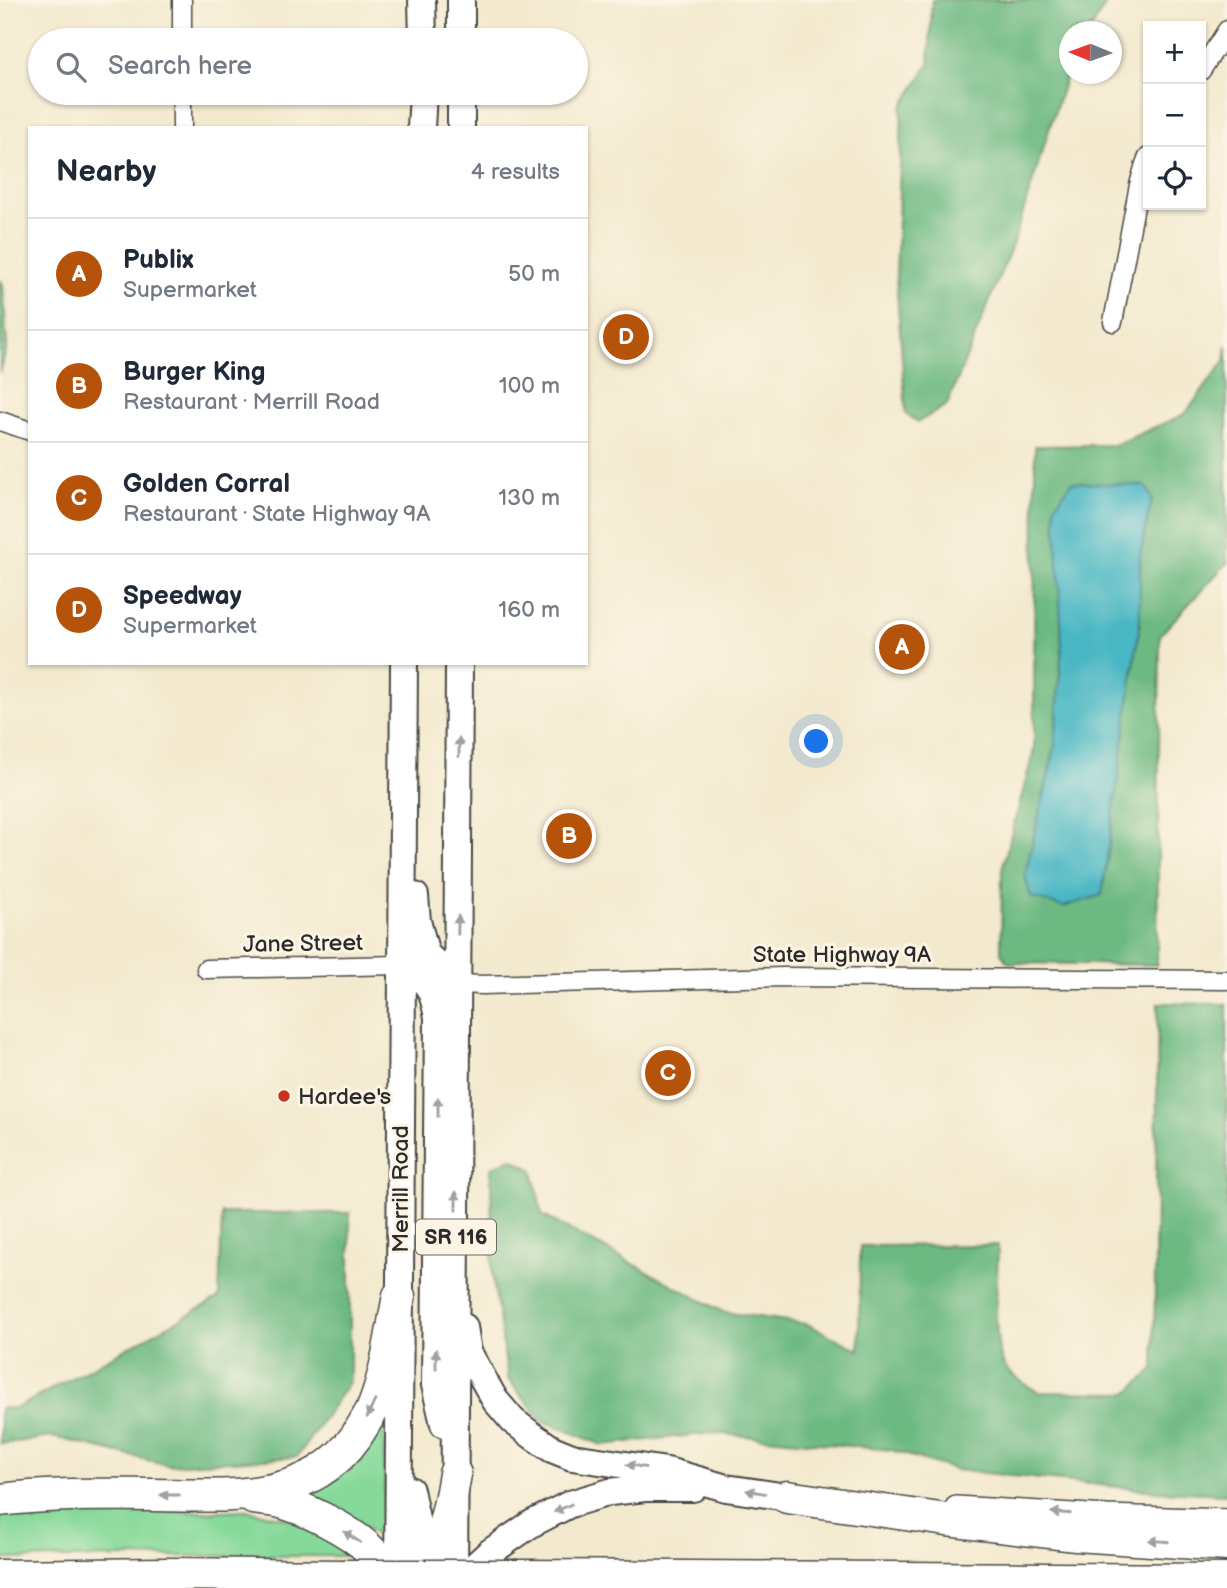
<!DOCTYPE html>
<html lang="en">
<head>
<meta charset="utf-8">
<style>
	:root { --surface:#fff; --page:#f2f2f3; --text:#1f2937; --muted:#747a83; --line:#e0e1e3; --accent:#b45309 }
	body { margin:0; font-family:"Balsamiq Sans",sans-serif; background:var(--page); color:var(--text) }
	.controls { position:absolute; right:21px; top:21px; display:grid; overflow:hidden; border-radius:0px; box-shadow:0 2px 5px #0004 }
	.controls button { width:63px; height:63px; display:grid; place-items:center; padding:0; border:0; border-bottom:2px solid var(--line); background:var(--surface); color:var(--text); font:35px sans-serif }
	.compass { position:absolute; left:1059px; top:21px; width:63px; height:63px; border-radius:50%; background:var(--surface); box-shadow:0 2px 5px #0004; rotate:271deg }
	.you { position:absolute; left:817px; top:742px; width:24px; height:24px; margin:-18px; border:5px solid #fff; border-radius:50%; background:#1a73e8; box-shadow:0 0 0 10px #1a73e833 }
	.badge { display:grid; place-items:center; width:46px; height:46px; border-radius:50%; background:var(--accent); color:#fff; font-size:23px; font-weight:700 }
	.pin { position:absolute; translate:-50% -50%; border:4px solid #fff; box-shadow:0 2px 7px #0006 }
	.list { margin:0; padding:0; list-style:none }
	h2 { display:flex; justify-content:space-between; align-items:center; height:91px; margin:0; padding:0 28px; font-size:30px }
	h2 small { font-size:23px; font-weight:400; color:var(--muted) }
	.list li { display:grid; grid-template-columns:46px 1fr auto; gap:21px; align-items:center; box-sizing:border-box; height:112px; padding:0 28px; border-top:2px solid var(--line) }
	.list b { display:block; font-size:26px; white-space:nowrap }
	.list p { margin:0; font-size:23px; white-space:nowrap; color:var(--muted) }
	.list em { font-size:23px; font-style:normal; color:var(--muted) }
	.icon { flex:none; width:38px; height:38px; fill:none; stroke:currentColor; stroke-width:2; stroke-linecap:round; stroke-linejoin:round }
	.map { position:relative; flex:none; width:1227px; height:1588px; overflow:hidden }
	.search { position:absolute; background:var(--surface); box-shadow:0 2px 5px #0004; left:28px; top:28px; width:560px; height:77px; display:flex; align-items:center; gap:18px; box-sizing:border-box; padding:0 24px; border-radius:38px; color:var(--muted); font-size:26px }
	.panel { position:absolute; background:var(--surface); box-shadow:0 2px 5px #0004; left:28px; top:126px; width:560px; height:539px; border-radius:0px }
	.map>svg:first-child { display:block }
	.green { fill:#87d99a; stroke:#598262; stroke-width:2 }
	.forest { fill:#6db982; stroke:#4c7256; stroke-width:2; fill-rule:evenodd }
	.water { fill:#49b7c4; stroke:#3a7178; stroke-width:2 }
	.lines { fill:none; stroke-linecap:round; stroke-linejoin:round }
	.minor-casing { stroke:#494843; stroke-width:21 }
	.tertiary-casing { stroke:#494843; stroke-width:24 }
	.primary-casing { stroke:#494843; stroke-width:30 }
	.motorway-casing { stroke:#494843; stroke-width:35 }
	.minor { stroke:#fff; stroke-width:18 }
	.tertiary { stroke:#fff; stroke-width:21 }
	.primary { stroke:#fff; stroke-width:26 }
	.motorway { stroke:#fff; stroke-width:32 }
	.motorway-bridge-casing { stroke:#494843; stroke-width:35; stroke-linecap:butt }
	.motorway-bridge { stroke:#fff; stroke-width:32 }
	.oneway { fill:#a0a0a0 }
	.poi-dot { fill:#c8321e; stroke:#fcf5e5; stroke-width:2.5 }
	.labels { text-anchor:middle; stroke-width:6; stroke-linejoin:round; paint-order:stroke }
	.shield { fill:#fcf5e5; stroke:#6a6863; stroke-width:2 }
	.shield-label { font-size:21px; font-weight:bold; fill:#2b2b2b }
	.street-label { font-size:23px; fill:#2b2b2b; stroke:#fcf5e5 }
	.poi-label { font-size:23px; fill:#2b2b2b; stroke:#fcf5e5; text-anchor:start }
</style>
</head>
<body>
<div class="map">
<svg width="1227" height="1588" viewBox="0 0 1227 1588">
	<rect width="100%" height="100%" fill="#fcf5e5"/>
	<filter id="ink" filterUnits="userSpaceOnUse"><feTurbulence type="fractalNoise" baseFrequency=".0143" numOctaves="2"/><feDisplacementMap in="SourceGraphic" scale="14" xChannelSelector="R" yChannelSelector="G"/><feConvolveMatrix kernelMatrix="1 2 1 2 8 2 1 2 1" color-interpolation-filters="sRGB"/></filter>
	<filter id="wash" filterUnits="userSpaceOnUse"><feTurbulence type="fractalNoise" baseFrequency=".00686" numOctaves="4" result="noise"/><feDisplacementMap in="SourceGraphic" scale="28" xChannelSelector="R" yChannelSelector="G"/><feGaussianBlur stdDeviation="1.57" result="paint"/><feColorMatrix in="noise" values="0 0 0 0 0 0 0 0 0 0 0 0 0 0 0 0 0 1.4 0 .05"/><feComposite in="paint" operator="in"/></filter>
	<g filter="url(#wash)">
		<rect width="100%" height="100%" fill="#f3e9ce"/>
		<!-- green -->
		<path class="green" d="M384 1422V1540L349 1516 309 1495V1493Z
			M134 1509 203 1512 246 1510 295 1520 359 1556H194L0 1559V1512Z"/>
		<!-- forest -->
		<path class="forest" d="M932 0H1108L1090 31 1070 32 1069 70 1066 76 1015 238 947 405 918 422 906 414 896 277 902 107 929 64Z
			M0 279 3 285 7 347 0 373Z
			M1227 345V563L1160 635 1157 965 1009 963 1001 953 1002 869 1034 750 1035 446 1115 445 1185 414 1225 361ZM1152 499 1140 555V622L1102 894 1025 875 1055 747 1062 644 1056 506Z
			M1158 1003 1227 1004V1494L1157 1491 956 1470 891 1450 713 1433 602 1445 541 1420 508 1379 492 1273 491 1168 511 1158 533 1170 542 1215 723 1312 807 1324 859 1350 860 1246 998 1245C998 1275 991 1341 1004 1365 1009 1375 1028 1386 1038 1392L1128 1393 1154 1369Z
			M222 1213H350V1381L297 1457 168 1465 53 1437 0 1444V1408H17L219 1298Z"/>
		<!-- water -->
		<path class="water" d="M1072 482 1145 486 1152 498 1140 555V622L1102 895 1063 907 1031 897 1025 875 1055 747 1062 644 1055 506Z"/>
	</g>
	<g filter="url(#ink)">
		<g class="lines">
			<!-- minor casing -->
			<g class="minor-casing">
				<path id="minor" d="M182 0V40
					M1201 71 1227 30
					M182 93V128
					M1113 322 1139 185 1145 164 1148 157
					M0 421 30 431
					M206 969 401 965
					M457 984 483 985 784 977 1227 980"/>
			</g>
			<!-- tertiary casing -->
			<g class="tertiary-casing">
				<path id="tertiary" d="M956 1507 1107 1516 1227 1520"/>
			</g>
			<!-- primary casing -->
			<g class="primary-casing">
				<path id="primary" d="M422 0 423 40
					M461 0V40
					M421 128 423 93
					M461 128V93
					M415 896 417 921 426 954 457 984
					M401 965C428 982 432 985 438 1017L435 1385 444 1424
					M464 1327 468 1352 495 1400 513 1421 533 1436 552 1449 572 1457 667 1471 726 1488 787 1497
					M410 1490 427 1572 430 1579
					M458 1587 475 1566 489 1553 531 1524 570 1504 610 1492 645 1488H693
					M398 1588 404 663
					M454 1588 459 663"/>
			</g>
			<!-- motorway casing -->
			<g class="motorway-casing">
				<path id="motorway" d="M787 1497 947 1520 1076 1535 1227 1545
					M253 1498C262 1499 272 1500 281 1502 307 1509 349 1530 369 1549 381 1560 391 1574 400 1588
					M0 1500C51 1493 103 1495 155 1495 234 1496 319 1504 364 1424 367 1418 372 1412 374 1405 387 1373 392 1330 399 1296
					M0 1576 167 1574 342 1576
					M518 1576 1227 1580
					M418 1588C440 1549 448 1517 455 1474"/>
			</g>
			<!-- minor -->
			<use href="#minor" class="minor"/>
			<!-- tertiary -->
			<use href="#tertiary" class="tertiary"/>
			<!-- primary -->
			<use href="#primary" class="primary"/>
			<!-- motorway -->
			<use href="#motorway" class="motorway"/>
			<!-- motorway-bridge casing -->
			<g class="motorway-bridge-casing">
				<path id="motorway-bridge" d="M342 1576H518"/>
			</g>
			<!-- motorway-bridge -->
			<use href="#motorway-bridge" class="motorway-bridge"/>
		</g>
		<!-- one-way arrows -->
		<defs><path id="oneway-solid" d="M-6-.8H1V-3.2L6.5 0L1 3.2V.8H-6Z" transform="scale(1.75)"/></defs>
		<g class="oneway">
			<use href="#oneway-solid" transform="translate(459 747) rotate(-90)"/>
			<use href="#oneway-solid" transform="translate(458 925) rotate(-89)"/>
			<use href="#oneway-solid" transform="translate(438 1107) rotate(-90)"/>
			<use href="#oneway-solid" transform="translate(456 1201) rotate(-90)"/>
			<use href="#oneway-solid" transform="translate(436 1359) rotate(-90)"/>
			<use href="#oneway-solid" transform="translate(371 1409) rotate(115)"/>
			<use href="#oneway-solid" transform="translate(636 1466) rotate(-171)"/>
			<use href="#oneway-solid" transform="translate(756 1492) rotate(-171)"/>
			<use href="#oneway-solid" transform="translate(170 1495) rotate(-180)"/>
			<use href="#oneway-solid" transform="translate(563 1508) rotate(155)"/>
			<use href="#oneway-solid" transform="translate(1061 1513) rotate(-176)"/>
			<use href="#oneway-solid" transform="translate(352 1537) rotate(-147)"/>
			<use href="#oneway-solid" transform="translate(1159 1541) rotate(-176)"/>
		</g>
	</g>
	<!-- markers -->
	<circle class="poi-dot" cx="284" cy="1096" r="7"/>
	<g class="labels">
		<!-- shield labels -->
		<rect class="shield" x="416" y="1219.5" width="80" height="35" rx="5"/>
		<g class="shield-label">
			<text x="456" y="1244">SR 116</text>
		</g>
		<!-- street labels -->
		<g class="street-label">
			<text transform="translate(303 943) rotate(-1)" y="8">Jane Street</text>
			<text x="842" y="962">State Highway 9A</text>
			<text transform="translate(400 1189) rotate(-90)" y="8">Merrill Road</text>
		</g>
		<!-- poi labels -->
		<g class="poi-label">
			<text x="298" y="1104">Hardee's</text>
		</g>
	</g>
</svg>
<div class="controls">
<button>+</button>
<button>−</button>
<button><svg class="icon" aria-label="locate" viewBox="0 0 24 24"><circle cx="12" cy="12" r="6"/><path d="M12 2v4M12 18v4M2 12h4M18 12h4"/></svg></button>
</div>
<svg class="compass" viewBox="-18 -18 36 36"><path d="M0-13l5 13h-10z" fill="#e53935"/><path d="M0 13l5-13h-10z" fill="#747a83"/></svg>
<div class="you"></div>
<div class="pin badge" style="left:902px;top:647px">A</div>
<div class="pin badge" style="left:569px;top:836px">B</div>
<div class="pin badge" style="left:668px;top:1073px">C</div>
<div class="pin badge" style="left:626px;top:337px">D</div>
<div class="search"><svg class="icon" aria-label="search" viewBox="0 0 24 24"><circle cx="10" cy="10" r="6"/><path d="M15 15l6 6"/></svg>Search here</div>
<section class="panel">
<h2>Nearby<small>4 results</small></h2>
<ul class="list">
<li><span class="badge">A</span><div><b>Publix</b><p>Supermarket</p></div><em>50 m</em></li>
<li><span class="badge">B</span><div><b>Burger King</b><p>Restaurant · Merrill Road</p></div><em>100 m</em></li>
<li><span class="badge">C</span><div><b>Golden Corral</b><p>Restaurant · State Highway 9A</p></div><em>130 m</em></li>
<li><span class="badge">D</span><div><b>Speedway</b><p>Supermarket</p></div><em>160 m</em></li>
</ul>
</section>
</div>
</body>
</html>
